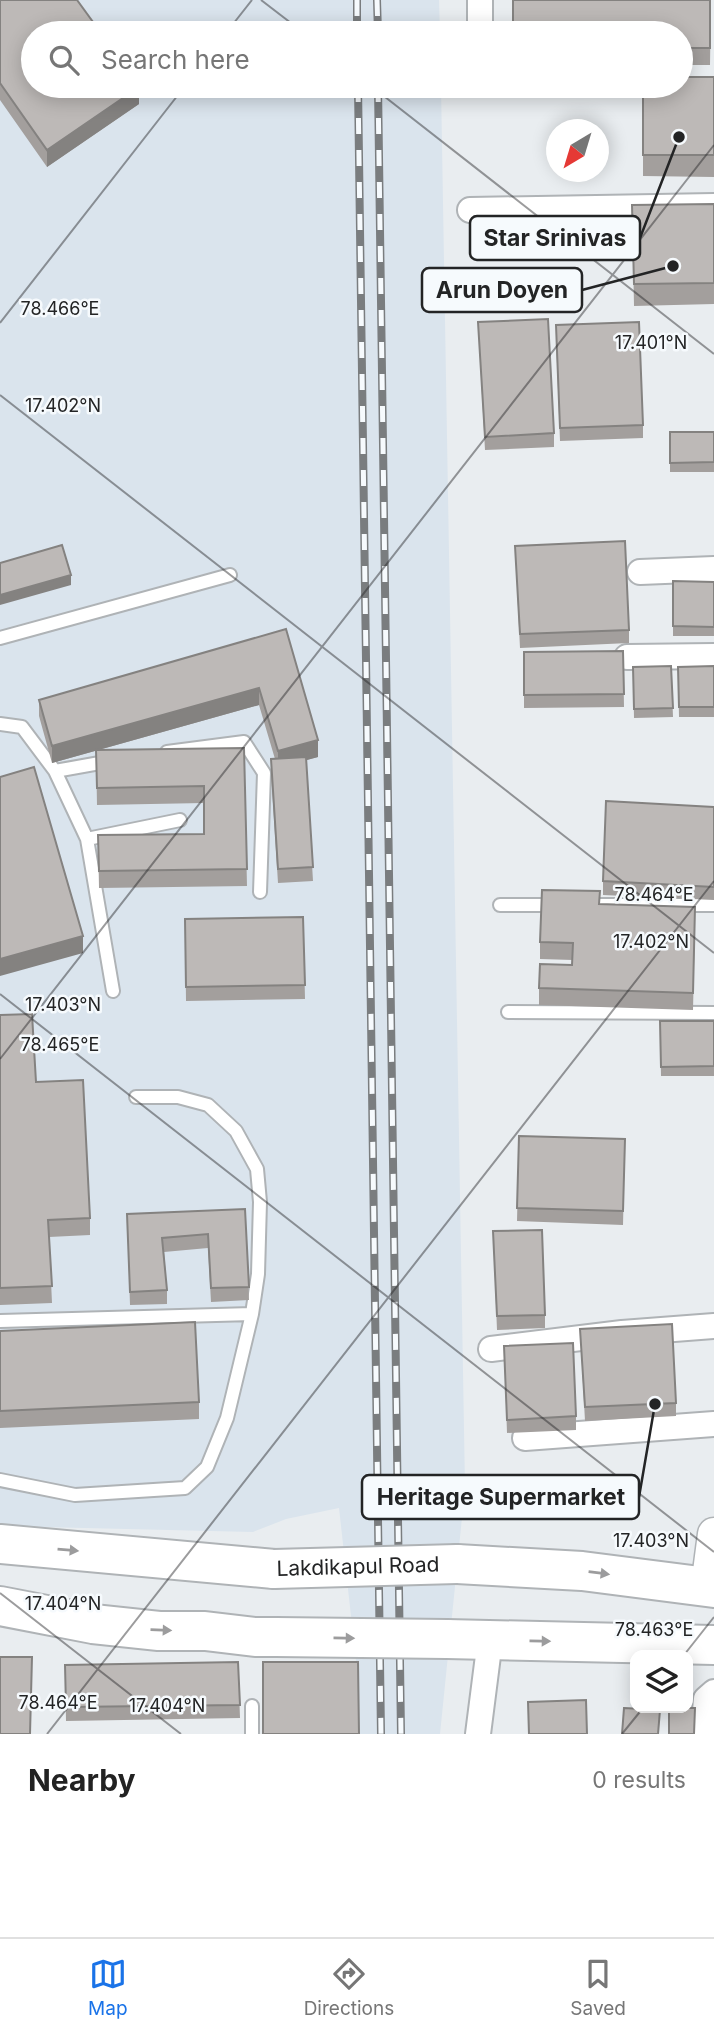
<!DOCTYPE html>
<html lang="en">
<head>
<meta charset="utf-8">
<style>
	:root { --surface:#fff; --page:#f2f2f2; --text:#222; --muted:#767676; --line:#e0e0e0; --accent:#1a73e8 }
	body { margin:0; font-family:Inter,sans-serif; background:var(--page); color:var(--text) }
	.controls { position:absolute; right:21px; bottom:21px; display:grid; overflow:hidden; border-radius:14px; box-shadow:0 4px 18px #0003 }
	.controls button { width:63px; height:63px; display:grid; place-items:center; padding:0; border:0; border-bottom:2px solid var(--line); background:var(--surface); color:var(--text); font:35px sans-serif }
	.compass { position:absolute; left:546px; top:119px; width:63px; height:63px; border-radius:50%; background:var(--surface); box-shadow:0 4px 18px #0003; rotate:218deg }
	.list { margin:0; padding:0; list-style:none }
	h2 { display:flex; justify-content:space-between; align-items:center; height:91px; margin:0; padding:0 28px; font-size:30px }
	h2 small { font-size:23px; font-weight:400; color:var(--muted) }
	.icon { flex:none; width:38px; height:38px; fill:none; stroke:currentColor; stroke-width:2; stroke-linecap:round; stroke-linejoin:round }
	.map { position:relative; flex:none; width:714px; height:1734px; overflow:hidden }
	.search { position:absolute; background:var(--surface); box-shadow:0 4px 18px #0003; left:21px; right:21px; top:21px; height:77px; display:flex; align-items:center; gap:18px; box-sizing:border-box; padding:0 24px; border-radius:38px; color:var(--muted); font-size:26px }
	.sheet { height:203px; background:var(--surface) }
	nav { display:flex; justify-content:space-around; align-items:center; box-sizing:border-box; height:98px; border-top:2px solid var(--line); background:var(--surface); font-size:19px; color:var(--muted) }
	nav a { display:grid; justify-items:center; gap:4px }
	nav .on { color:var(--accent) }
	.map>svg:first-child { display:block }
	.built { fill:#dae4ed }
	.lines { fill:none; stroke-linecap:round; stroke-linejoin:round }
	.service-casing { stroke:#afb3b6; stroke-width:16 }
	.minor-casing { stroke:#afb3b6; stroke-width:28 }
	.tertiary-casing { stroke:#afb3b6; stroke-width:35 }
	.trunk-casing { stroke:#afb3b6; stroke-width:42 }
	.service { stroke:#fff; stroke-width:12 }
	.minor { stroke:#fff; stroke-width:24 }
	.tertiary { stroke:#fff; stroke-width:32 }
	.trunk { stroke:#fff; stroke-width:38 }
	.rail-casing { stroke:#7a7d7f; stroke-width:8 }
	.rail { stroke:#f6fafd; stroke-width:5; stroke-dasharray:16; stroke-linecap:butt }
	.trunk-bridge-casing { stroke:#afb3b6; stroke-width:42; stroke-linecap:butt }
	.trunk-bridge { stroke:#fff; stroke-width:38 }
	.wall { fill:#a39f9d }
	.shaded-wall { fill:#848280 }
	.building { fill:#bdb9b7; stroke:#848280; stroke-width:2 }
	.oneway { fill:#9c9c9d }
	.ticks { fill:none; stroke:#232425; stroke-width:2; stroke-opacity:0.45 }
	.labels { text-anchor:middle; stroke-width:5; stroke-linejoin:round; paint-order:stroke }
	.street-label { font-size:21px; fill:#232425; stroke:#f6fafd }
	.ticks-label { font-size:18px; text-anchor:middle; fill:#232425; stroke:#f6fafd; stroke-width:5; stroke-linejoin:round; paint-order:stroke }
	.leader { fill:none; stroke:#232425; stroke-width:2.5 }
	.callout-dot { fill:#232425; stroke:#f6fafd; stroke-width:2.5 }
	.callout { fill:#f6fafd; stroke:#232425; stroke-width:2.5 }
	.callout-label { font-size:23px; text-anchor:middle; font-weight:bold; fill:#232425 }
</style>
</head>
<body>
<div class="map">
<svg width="714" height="1734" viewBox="0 0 714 1734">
	<rect width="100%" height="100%" fill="#e9edf0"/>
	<!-- built -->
	<path class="built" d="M0 0H439L440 33H33V86H441L465 1488 440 1734H263L358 1679 339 1508 286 1519 253 1532 0 1526Z"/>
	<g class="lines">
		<!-- service casing -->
		<g class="service-casing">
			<path id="service" d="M0 638 230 575
				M0 724 22 727 55 771 87 839 113 991
				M167 752 244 742 264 773 260 892
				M55 771 111 761
				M87 839 180 820
				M500 905H556
				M592 905H714
				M508 1012 714 1013
				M0 1321 252 1314
				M0 1480 75 1495 185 1488 207 1467 227 1418 252 1314 258 1274 260 1202 257 1169 236 1131 208 1105 178 1097H136
				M252 1706V1734"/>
		</g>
		<!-- minor casing -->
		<g class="minor-casing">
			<path id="minor" d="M480 0V33
				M470 210 714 206
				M640 572 714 569
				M627 657 714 656
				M491 1349 622 1333 714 1326
				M525 1438 714 1424
				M478 1734 490 1640
				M703 1734 706 1699 714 1692"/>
		</g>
		<!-- tertiary casing -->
		<g class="tertiary-casing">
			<path id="tertiary" d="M707 1587 714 1534"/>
		</g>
		<!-- trunk casing -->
		<g class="trunk-casing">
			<path id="trunk" d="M0 1544 274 1569
				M457 1564 582 1571 714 1588
				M0 1606 93 1624 159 1631H205L255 1637H276
				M447 1639 714 1645"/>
		</g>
		<!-- service -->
		<use href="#service" class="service"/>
		<!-- minor -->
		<use href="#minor" class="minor"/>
		<!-- tertiary -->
		<use href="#tertiary" class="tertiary"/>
		<!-- trunk -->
		<use href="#trunk" class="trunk"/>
		<!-- rail casing -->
		<g class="rail-casing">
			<path id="rail" d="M357 0V33
				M377 0 378 33
				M358 86 381 1734
				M378 86 401 1734"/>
		</g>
		<!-- rail -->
		<use href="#rail" class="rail"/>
		<!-- trunk-bridge casing -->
		<g class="trunk-bridge-casing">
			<g id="trunk-bridge">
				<path id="s1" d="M274 1569 457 1564"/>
				<path d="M276 1637 447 1639"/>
			</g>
		</g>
		<!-- trunk-bridge -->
		<use href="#trunk-bridge" class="trunk-bridge"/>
	</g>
	<!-- wall -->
	<path class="wall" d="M0 0 139 104 47 167 0 100Z
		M711 0 710 65H681V33Z
		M714 77V177L643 176V86Z
		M714 204V304L634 306 632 205Z
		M478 322 554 433V447L485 450Z
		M556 338 643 425V438L560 441Z
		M670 432H714V472H670Z
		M515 546 629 630V643L520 648Z
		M673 581 714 582V636H673Z
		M286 629 318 757 306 760 313 881 278 883 271 772V759H275L259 705 52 763 39 716V700Z
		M623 651 624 707 524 708V652Z
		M671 666 673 717 634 718 633 667Z
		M714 666V717H679L678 667Z
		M244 748 247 886 99 888 98 835 204 834V803L97 805 96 750Z
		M714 807V900L603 895V881Z
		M600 904 695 924 693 1010 539 1005V988L572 965 573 960 540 959V942Z
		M303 917 305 999 186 1001 185 919Z
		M0 1015 36 1082 90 1218V1235L49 1237 52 1303 0 1305Z
		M660 1021H714V1076H661Z
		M519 1136 625 1139 623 1225 517 1221Z
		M245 1209 249 1300 211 1302 208 1248 164 1252 167 1290V1304L130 1305 127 1214Z
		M493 1231 545 1315V1328L497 1330Z
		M580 1329 676 1403V1416L585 1421Z
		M0 1331 199 1402V1419L0 1428Z
		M504 1346 576 1416V1430L507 1433Z
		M238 1662 240 1718 66 1721 65 1665Z"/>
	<!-- shaded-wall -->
	<path class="shaded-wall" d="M139 87V104L47 167V150Z
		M71 575V585L0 605V595Z
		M259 688V705L52 763V746Z
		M318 740V757L278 768V751Z
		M83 936V953L0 976V959Z"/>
	<!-- building -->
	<path class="building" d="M0 0H77L101 33H33V86H139V87L47 150 0 83Z
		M513 0H710V48H681V33H513Z
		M681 77H714V155H643V86H681Z
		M714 204V283L634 284 632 205Z
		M548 319 554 433 485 437 478 322Z
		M639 322 643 425 560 428 556 325Z
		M670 432H714V462L670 463Z
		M625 541 629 630 520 634 515 546Z
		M62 545 71 575 0 595V563Z
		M673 581 714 582V627L673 626Z
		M286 629 318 740 278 751 259 688 52 746 39 700Z
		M623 651 624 694 524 695V652Z
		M671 666 673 708 634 709 633 667Z
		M714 666V707H679L678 667Z
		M244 748 247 869 99 871 98 835 204 834V786L97 788 96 750Z
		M306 757 313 867 278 869 271 759Z
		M34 767 83 936 0 959V777Z
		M606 801 714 807V887L603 881Z
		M542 890 600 891 599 904 695 907 693 993 539 988 540 964 572 965 573 943 540 942Z
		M303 917 305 985 186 987 185 919Z
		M32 1014 36 1082 83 1080 90 1218 48 1220 52 1286 0 1288V1015Z
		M660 1021H714V1066L661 1067Z
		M519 1136 625 1139 623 1211 517 1208Z
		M245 1209 249 1287 211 1288 208 1234 162 1238 167 1290 130 1292 127 1214Z
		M542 1230 545 1315 497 1316 493 1231Z
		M195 1322 199 1402 0 1411V1331Z
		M672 1324 676 1403 585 1407 580 1329Z
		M573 1343 576 1416 507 1420 504 1346Z
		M0 1657H32L30 1734H0Z
		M238 1662 240 1705 66 1707 65 1665Z
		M263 1662H358L359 1734H263Z
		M586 1700 587 1734H529L528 1702Z
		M624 1708 660 1710 658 1734H622Z
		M669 1708H695L694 1734H669Z"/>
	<!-- one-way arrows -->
	<defs><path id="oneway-solid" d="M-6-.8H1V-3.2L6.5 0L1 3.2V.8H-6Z" transform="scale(1.75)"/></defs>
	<g class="oneway">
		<use href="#oneway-solid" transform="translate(68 1550) rotate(5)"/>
		<use href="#oneway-solid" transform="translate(599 1573) rotate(7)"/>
		<use href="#oneway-solid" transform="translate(161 1630) rotate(2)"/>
		<use href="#oneway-solid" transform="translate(344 1638) rotate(1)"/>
		<use href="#oneway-solid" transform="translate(540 1641) rotate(1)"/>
	</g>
	<!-- ticks -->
	<path class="ticks" d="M261 0 304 33M226 33 252 0M371 86 714 354M0 323 185 86M0 395 714 953M0 994 714 1552M0 1059 714 145M0 1593 181 1734M684 1655 714 1617M47 1734 714 881M622 1734 643 1708"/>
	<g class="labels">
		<!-- street labels -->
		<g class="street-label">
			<text dy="7" stroke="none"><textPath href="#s1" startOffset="84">Lakdikapul Road</textPath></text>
		</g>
	</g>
	<g class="ticks-label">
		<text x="60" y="315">78.466°E</text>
		<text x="651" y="349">17.401°N</text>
		<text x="63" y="412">17.402°N</text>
		<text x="654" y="901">78.464°E</text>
		<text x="651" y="948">17.402°N</text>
		<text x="63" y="1011">17.403°N</text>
		<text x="60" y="1051">78.465°E</text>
		<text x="651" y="1547">17.403°N</text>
		<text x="63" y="1610">17.404°N</text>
		<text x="654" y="1636">78.463°E</text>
		<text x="58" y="1709">78.464°E</text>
		<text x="167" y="1712">17.404°N</text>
	</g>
	<!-- callouts -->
	<path class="leader" d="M679 137L640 238M673 266L582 290M655 1404L639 1497"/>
	<g class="callout-dot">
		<circle cx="679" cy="137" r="7"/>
		<circle cx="673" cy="266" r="7"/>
		<circle cx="655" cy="1404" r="7"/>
	</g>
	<g class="callout">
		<rect x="470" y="216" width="170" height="44" rx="7"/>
		<rect x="422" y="268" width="160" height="44" rx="7"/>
		<rect x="362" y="1475" width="277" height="44" rx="7"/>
	</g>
	<g class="callout-label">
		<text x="555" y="246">Star Srinivas</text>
		<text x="502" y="298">Arun Doyen</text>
		<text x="501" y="1505">Heritage Supermarket</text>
	</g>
</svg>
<div class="controls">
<button><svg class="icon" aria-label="layers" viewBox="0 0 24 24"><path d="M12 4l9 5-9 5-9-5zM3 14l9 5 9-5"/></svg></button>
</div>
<svg class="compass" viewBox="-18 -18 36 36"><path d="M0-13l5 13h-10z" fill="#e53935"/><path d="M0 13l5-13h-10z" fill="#767676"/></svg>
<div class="search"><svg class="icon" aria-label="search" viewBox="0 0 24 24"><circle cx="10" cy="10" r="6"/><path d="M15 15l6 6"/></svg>Search here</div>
</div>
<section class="sheet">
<h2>Nearby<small>0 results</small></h2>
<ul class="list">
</ul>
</section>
<nav>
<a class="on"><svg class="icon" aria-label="map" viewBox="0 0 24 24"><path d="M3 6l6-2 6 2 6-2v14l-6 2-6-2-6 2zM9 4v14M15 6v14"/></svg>Map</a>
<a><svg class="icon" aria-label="directions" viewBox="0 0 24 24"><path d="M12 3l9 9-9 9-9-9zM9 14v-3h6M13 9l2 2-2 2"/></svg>Directions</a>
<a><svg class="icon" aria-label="saved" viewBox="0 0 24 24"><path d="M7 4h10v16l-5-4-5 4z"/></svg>Saved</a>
</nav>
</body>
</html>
